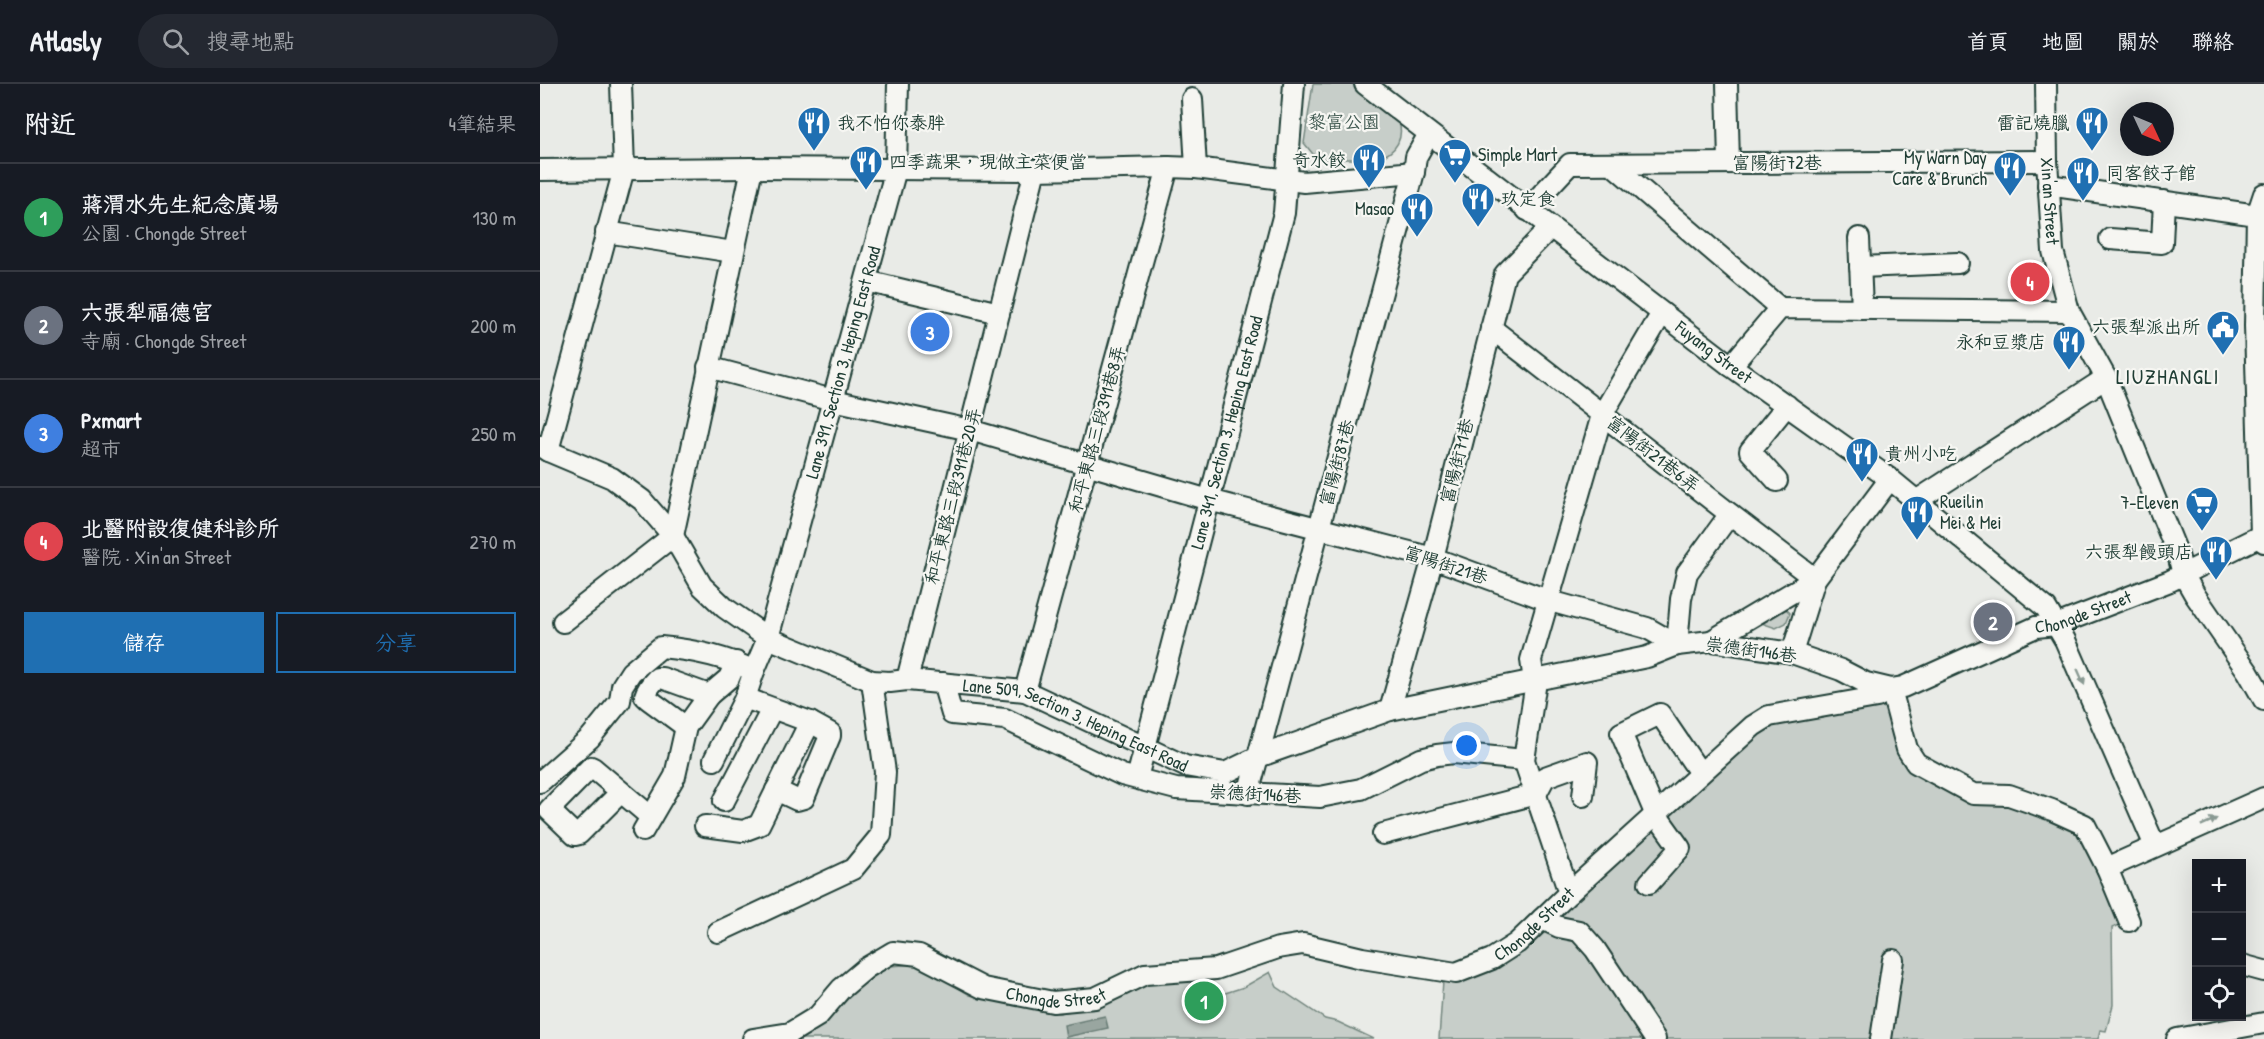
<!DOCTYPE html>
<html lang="zh-TW">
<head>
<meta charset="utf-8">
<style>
	:root { --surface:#171b24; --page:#242831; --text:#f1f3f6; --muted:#9ea1a6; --line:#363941; --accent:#1f6fb2 }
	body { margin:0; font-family:"Patrick Hand","LXGW WenKai TC",sans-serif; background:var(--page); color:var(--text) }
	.controls { position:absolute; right:18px; bottom:18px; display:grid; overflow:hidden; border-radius:0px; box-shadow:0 6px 24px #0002 }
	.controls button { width:54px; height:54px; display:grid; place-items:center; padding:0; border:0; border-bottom:2px solid var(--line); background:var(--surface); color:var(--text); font:30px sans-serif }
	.compass { position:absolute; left:1580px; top:18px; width:54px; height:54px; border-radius:50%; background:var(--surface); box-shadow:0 6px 24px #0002; rotate:134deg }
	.you { position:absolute; left:927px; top:662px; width:21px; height:21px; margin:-15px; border:4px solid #fff; border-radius:50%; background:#1a73e8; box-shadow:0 0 0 9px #1a73e833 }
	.badge { display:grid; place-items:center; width:39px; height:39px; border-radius:50%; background:var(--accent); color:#fff; font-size:20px; font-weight:700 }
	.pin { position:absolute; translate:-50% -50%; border:3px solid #fff; box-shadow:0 2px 6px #0006 }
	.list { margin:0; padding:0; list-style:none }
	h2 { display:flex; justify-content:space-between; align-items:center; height:78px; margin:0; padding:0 24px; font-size:26px }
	h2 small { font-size:20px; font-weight:400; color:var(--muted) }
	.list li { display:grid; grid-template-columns:39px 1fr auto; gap:18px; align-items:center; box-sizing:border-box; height:108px; padding:0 24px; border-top:2px solid var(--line) }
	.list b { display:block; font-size:22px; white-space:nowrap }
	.list p { margin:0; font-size:20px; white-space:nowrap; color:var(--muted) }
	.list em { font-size:20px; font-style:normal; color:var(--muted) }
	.actions { display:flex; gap:12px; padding:18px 24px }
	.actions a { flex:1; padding:14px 0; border:2px solid var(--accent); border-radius:0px; text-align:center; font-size:21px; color:var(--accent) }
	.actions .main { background:var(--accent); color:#fff }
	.icon { flex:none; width:33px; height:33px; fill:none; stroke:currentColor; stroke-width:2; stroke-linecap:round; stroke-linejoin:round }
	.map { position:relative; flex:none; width:1724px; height:955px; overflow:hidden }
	header { display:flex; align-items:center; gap:36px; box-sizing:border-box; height:84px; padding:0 30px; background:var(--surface); border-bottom:2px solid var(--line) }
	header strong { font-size:28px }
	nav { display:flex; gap:33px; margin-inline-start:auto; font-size:21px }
	.search { width:420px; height:54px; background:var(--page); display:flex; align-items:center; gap:15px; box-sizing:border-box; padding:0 21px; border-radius:33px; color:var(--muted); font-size:22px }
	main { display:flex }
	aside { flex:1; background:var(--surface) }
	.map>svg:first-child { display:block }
	.green { fill:#c7cec9; stroke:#73867e; stroke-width:1.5 }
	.water { fill:#99a6a0; stroke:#687c75; stroke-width:1.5 }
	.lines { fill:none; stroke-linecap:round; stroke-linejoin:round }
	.minor-casing { stroke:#1f3d34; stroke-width:24 }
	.minor { stroke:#f6f6f2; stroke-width:20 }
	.oneway { fill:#8a9a93 }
	.labels { text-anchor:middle; stroke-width:4.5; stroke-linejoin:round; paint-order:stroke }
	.park-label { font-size:18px; fill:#415a52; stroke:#f6f6f2 }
	.poi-label { font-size:18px; fill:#1f3d34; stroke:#f6f6f2; text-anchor:end }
	.street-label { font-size:18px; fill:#1f3d34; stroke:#f6f6f2 }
	.quarter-label { font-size:21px; letter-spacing:1.5px; fill:#1f3d34; stroke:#f6f6f2 }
</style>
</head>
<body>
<header>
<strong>Atlasly</strong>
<div class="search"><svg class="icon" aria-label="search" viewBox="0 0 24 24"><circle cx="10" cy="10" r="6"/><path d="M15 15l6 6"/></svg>搜尋地點</div>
<nav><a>首頁</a><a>地圖</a><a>關於</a><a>聯絡</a></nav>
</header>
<main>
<aside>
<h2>附近<small>4筆結果</small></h2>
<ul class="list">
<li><span class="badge" style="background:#2e9e5b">1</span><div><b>蔣渭水先生紀念廣場</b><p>公園 · Chongde Street</p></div><em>130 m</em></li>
<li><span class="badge" style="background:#6b7280">2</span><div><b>六張犁福德宮</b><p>寺廟 · Chongde Street</p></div><em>200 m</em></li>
<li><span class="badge" style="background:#3f7fe0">3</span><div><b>Pxmart</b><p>超市</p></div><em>250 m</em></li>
<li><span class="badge" style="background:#e0444e">4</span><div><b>北醫附設復健科診所</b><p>醫院 · Xin'an Street</p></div><em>270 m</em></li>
</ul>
<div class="actions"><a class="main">儲存</a><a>分享</a></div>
</aside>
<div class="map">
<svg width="1724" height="955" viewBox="0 0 1724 955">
	<rect width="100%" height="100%" fill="#e9ebe7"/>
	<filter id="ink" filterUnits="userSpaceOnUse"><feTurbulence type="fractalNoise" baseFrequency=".0167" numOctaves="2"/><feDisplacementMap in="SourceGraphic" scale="12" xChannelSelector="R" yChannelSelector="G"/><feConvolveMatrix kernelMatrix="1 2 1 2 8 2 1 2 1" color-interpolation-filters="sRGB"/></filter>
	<g filter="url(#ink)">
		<!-- green -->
		<path class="green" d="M773 0H816L858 34C865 54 857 68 837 75H777L764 59Z
			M1243 522 1250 529 1246 539 1236 544 1224 540 1222 535Z
			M1347 609 1375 681 1507 732 1540 750 1587 838 1572 844 1573 921 1566 947 1560 946 1558 955H899L903 897 981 860 1230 635Z
			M380 880 430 911 519 929 560 922 600 901 650 894 676 912 704 903 730 888 737 903 785 935 798 938 834 955H257L278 944 321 902 349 882Z"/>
		<!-- water -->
		<path class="water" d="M565 932 568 944 526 953 524 941Z"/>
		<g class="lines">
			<!-- minor casing -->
			<g class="minor-casing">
				<g id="minor">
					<path id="s1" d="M825 0 1191 282 1350 395 1506 524 1525 556 1615 762"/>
					<path d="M1187 0 1189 79"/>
					<path id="s2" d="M1506 0 1507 77 1513 167 1529 227 1566 294 1638 471 1643 490 1655 511 1708 588 1724 616"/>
					<path d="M652 15 656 84"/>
					<path d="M1073 81 1240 224"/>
					<path d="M0 86 212 84 495 86 628 83 656 84 764 98 874 88"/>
					<path d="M1508 101 1717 131"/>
					<path d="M1724 110 1717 131 1715 242 1721 451 1724 458"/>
					<path d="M987 126 1030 80 1507 77"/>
					<path d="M66 148 193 168"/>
					<path d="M1319 154 1322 225"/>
					<path d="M1570 155 1622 159 1624 117"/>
					<path d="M1320 183 1418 179"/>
					<path d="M326 197 459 229"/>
					<path d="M951 244 1190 430 1275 495 1252 569"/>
					<path d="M1191 282 1240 224 1529 227"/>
					<path d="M168 283 293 316 430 346 669 416 893 474 1010 517 1107 544 1137 561"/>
					<path id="s3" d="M0 362 8 367 72 394 102 416 133 452 162 502 185 524 228 554 332 597 350 598 367 596 485 607 645 682 685 689 718 673 850 626 1107 573 1137 561 1171 557 1252 569 1301 586 1326 599 1351 605 1367 665 1376 679 1433 710 1469 711 1512 726 1545 741 1567 784"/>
					<path d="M8 367 84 85 81 0"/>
					<path d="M1237 397 1210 367 1247 321"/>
					<path d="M1376 417 1566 294"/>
					<path d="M23 538 133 452 212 84"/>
					<path d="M1171 557 1275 495 1350 395"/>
					<path d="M1137 561 1141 515 1147 489 1190 430"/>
					<path d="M367 596 495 86"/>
					<path d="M403 599 412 630 465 635 582 691 636 705 780 713 821 705 881 675 897 671 914 669 984 676"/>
					<path d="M485 607 628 83"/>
					<path d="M205 614 270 638 290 649V652L264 714 257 716 236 706"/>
					<path d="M850 626 893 474 965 190 1010 144"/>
					<path d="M146 643 108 615 105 612C107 605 112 599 117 594H122L169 611"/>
					<path d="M174 676 205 614 214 587"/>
					<path id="s4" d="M597 694 744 129 754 0"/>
					<path id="s5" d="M0 698 50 654 80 617 82 602 91 588 121 563C154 566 184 572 214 587L228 554 356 85 358 0"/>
					<path d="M81 708 39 750 35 751 9 726 51 683 53 684 111 733"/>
					<path d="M708 710 874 88 876 73 889 50"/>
					<path d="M184 717 232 625"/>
					<path d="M165 742 203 747 219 741 270 638"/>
					<path d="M103 747 135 692 146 643 169 611 189 594 196 578"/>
					<path d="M843 750 996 710 1005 693 1047 678 1043 712"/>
					<path d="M1109 799 1140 764 1115 729 1081 649 1120 630 1160 689"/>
					<path d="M1029 809 984 676 995 604 991 576 1062 331 1122 229"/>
					<path d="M1002 835 1019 843 1039 847 1055 865 1115 955"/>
					<path d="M1589 837 1567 784 1724 714"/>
					<path d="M178 848 313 785 341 751 345 688 332 597"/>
					<path d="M1702 881 1724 887"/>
					<path id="s6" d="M213 955 250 949 278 932 301 905 326 884 353 868 379 871 443 904 513 918 555 914 605 890 676 885 738 864 763 860 822 874 916 889 952 875 977 859 1029 809 1213 642 1229 632 1337 613 1351 605 1363 603 1496 543 1516 541 1630 497 1724 450"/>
					<path d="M1341 955 1353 876"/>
					<path d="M1637 955 1724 939"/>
				</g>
			</g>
			<!-- minor -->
			<use href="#minor" class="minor"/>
		</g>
		<!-- one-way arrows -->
		<defs><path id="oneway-solid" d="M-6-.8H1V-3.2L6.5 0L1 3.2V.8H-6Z" transform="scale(1.5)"/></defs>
		<g class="oneway">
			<use href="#oneway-solid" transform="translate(1541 593) rotate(66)"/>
			<use href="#oneway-solid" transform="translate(1669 738) rotate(-24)"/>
		</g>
	</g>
	<!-- icons -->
	<defs>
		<g id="restaurant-pin" transform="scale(1.725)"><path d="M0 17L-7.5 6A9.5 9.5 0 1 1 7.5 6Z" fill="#1f6fb2" stroke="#f6f6f2"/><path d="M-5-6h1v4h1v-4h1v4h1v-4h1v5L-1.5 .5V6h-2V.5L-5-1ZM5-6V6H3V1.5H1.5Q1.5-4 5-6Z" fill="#fff"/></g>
		<g id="supermarket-pin" transform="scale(1.725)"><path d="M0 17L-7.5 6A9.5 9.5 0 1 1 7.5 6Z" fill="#1f6fb2" stroke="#f6f6f2"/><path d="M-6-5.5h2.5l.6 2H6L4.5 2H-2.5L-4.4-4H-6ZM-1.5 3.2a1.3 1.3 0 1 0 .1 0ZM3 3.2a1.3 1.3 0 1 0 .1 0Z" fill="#fff"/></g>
		<g id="civic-pin" transform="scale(1.725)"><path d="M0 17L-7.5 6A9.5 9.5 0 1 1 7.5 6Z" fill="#1f6fb2" stroke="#f6f6f2"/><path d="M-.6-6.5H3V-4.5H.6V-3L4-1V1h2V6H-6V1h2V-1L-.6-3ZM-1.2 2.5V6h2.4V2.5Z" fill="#fff"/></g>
	</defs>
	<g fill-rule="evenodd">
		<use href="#restaurant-pin" x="274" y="39"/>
		<use href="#restaurant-pin" x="1552" y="39"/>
		<use href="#supermarket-pin" x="915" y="71"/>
		<use href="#restaurant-pin" x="829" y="76"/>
		<use href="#restaurant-pin" x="326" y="78"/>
		<use href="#restaurant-pin" x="1470" y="84"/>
		<use href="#restaurant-pin" x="1543" y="89"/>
		<use href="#restaurant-pin" x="938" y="115"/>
		<use href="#restaurant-pin" x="877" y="125"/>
		<use href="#civic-pin" x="1683" y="243"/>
		<use href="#restaurant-pin" x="1529" y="258"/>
		<use href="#restaurant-pin" x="1322" y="370"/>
		<use href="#supermarket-pin" x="1662" y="419"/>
		<use href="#restaurant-pin" x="1377" y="428"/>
		<use href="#restaurant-pin" x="1676" y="468"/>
	</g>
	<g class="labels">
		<!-- park labels -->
		<g class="park-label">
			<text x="804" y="44">黎富公園</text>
		</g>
		<!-- poi labels -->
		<g class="poi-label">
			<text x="297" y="45" text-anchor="start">我不怕你泰胖</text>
			<text x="1529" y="45">雷記燒臘</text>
			<text x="938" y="77" text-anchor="start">Simple Mart</text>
			<text x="1447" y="80">My Warn Day<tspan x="1447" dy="21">Care &amp; Brunch</tspan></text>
			<text x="806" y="82">奇水餃</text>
			<text x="349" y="84" text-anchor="start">四季蔬果，現做主菜便當</text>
			<text x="1566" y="95" text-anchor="start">同客餃子館</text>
			<text x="961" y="121" text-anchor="start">玖定食</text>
			<text x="854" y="131">Masao</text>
			<text x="1660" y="249">六張犁派出所</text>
			<text x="1506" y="264">永和豆漿店</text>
			<text x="1345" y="376" text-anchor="start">貴州小吃</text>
			<text x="1400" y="424" text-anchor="start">Rueilin<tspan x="1400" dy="21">Mei &amp; Mei</tspan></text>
			<text x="1639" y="425">7-Eleven</text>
			<text x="1653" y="474">六張犁饅頭店</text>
		</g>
		<!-- street labels -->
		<g class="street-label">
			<text x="1237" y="85">富陽街72巷</text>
			<text dy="6" stroke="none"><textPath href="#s2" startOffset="117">Xin'an Street</textPath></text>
			<text dy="6" stroke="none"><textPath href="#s1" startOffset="440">Fuyang Street</textPath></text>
			<text dy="6" stroke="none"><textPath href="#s5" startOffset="603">Lane 391, Section 3, Heping East Road</textPath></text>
			<text transform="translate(557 345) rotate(-75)" y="6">和平東路三段391巷8弄</text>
			<text dy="6" stroke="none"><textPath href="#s4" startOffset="357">Lane 341, Section 3, Heping East Road</textPath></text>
			<text transform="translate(1113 370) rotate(38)" y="6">富陽街21巷6弄</text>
			<text transform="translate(917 377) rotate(-76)" y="6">富陽街71巷</text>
			<text transform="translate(797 379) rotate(-75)" y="6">富陽街87巷</text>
			<text transform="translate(413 412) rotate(-76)" y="6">和平東路三段391巷20弄</text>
			<text transform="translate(906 481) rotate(18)" y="6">富陽街21巷</text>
			<text dy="6" stroke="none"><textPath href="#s6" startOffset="1496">Chongde Street</textPath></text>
			<text transform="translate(1211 566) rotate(8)" y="6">崇德街146巷</text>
			<text dy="6" stroke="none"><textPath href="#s3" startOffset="630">Lane 509, Section 3, Heping East Road</textPath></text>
			<text transform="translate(715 710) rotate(3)" y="6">崇德街146巷</text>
			<text dy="6" stroke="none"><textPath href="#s6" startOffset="848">Chongde Street</textPath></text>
			<text dy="6" stroke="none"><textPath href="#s6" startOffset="342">Chongde Street</textPath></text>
		</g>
		<!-- quarter labels -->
		<g class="quarter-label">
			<text x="1628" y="300">LIUZHANGLI</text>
		</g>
	</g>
</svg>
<div class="controls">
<button>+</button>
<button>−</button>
<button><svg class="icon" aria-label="locate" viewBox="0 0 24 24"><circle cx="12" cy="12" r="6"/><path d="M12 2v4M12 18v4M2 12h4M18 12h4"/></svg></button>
</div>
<svg class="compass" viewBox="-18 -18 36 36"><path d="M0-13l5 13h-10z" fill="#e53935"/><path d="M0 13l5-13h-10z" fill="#9ea1a6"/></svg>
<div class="you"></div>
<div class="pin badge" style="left:664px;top:917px;background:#2e9e5b">1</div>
<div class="pin badge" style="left:1453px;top:538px;background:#6b7280">2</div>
<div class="pin badge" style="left:390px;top:248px;background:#3f7fe0">3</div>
<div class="pin badge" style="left:1490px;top:198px;background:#e0444e">4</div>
</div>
</main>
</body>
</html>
